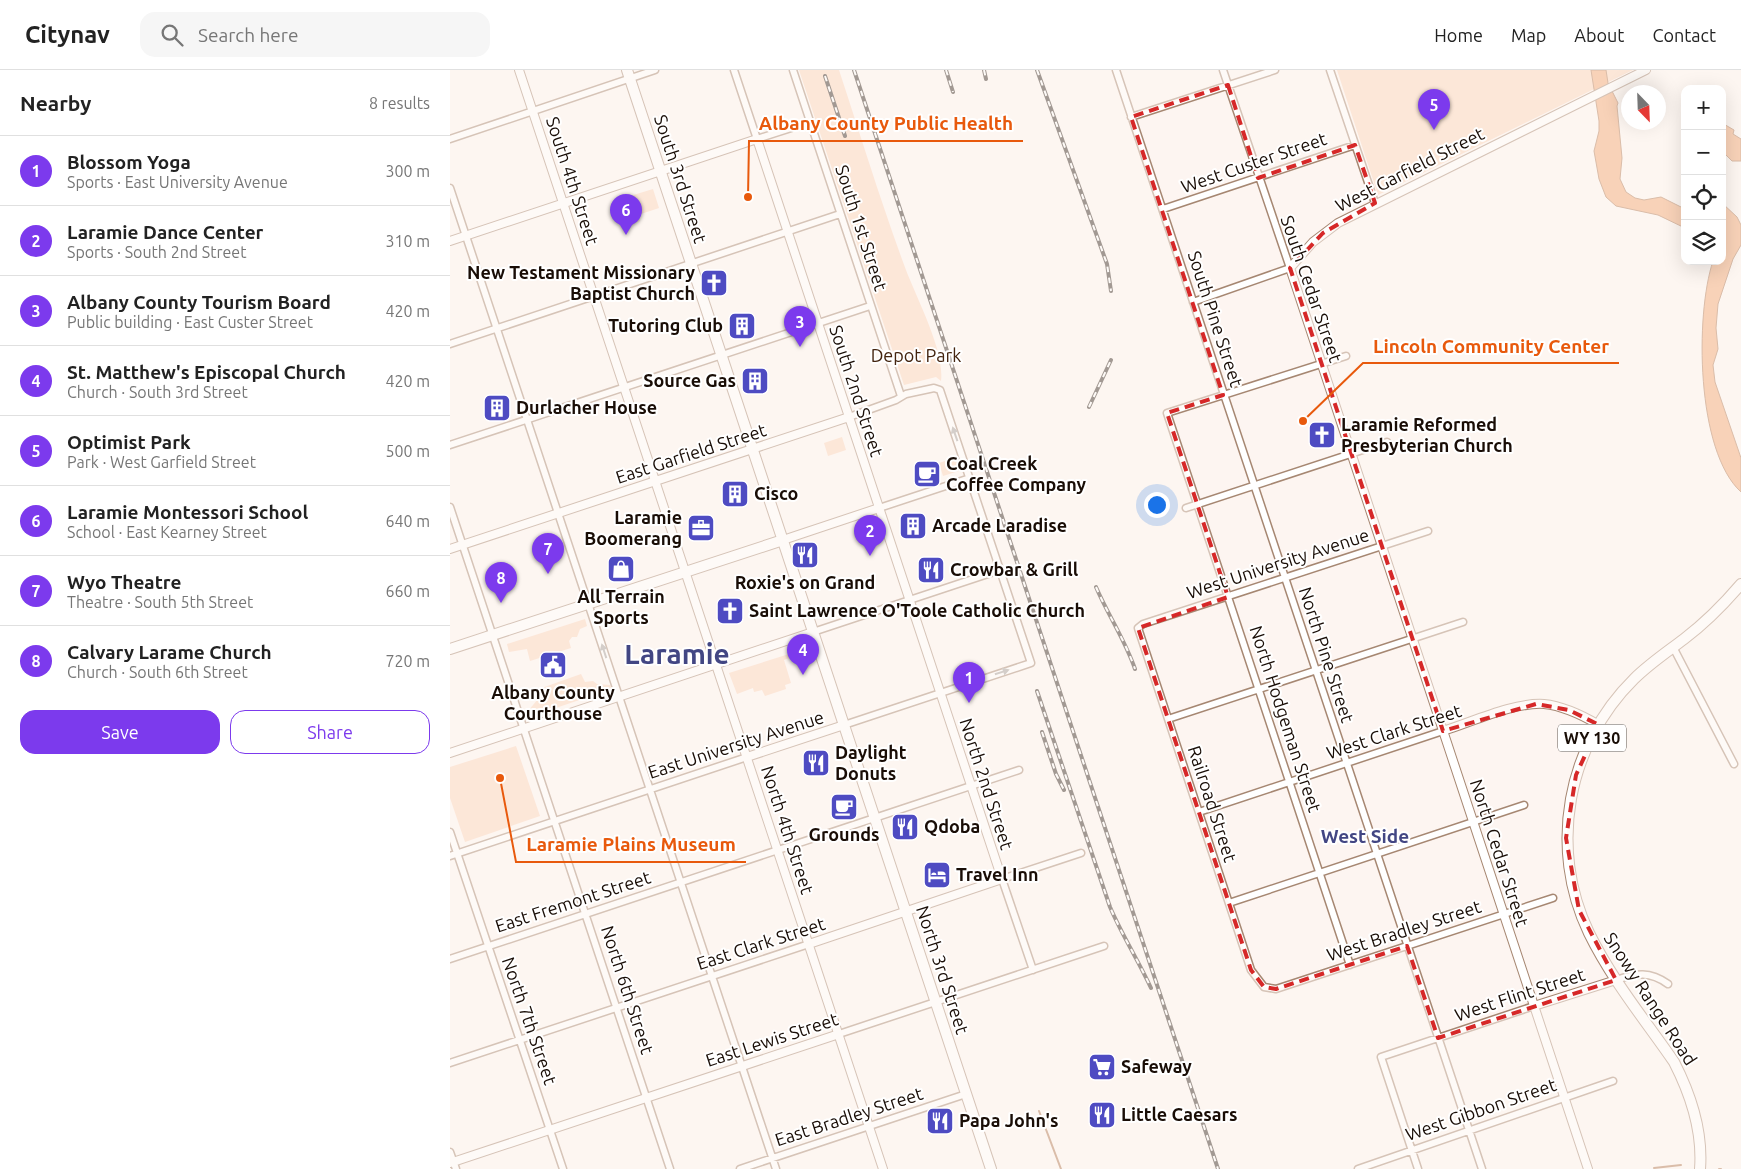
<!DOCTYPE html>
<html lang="en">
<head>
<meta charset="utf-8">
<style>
	:root { --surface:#fff; --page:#f6f6f6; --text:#222; --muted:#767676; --line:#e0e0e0; --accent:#7c3aed }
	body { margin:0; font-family:Ubuntu,sans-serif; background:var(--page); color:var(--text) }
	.controls { position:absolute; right:15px; top:15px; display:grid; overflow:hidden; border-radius:10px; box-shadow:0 5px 20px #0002 }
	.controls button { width:45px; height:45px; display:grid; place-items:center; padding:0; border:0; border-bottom:1px solid var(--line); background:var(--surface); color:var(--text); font:25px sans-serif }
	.compass { position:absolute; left:1171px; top:15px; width:45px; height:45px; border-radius:50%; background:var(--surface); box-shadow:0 5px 20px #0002; rotate:157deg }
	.you { position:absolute; left:706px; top:434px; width:18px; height:18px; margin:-12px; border:4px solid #fff; border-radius:50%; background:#1a73e8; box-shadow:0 0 0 8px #1a73e833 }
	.badge { display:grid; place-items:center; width:32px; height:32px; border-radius:50%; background:var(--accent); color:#fff; font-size:16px; font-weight:700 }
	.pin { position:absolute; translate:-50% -41px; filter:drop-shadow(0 1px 2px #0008) }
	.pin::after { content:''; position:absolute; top:26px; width:18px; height:15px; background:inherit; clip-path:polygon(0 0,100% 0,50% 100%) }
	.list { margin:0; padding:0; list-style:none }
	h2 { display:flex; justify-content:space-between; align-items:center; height:65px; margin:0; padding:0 20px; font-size:21px }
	h2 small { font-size:16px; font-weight:400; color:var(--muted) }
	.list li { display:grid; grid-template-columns:32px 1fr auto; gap:15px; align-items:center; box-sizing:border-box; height:70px; padding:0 20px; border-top:1px solid var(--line) }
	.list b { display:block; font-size:19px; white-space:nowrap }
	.list p { margin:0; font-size:16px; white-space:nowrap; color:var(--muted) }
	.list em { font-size:16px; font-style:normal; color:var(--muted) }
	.actions { display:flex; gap:10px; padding:15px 20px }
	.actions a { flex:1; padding:11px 0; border:1px solid var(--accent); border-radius:15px; text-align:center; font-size:18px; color:var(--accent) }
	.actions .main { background:var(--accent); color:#fff }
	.icon { flex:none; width:28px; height:28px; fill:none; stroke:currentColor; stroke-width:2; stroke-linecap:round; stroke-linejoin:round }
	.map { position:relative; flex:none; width:1291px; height:1099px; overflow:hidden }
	header { display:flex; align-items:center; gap:30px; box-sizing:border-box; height:70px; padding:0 25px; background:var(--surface); border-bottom:1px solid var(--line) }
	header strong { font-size:24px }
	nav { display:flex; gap:28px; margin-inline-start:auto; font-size:18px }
	.search { width:350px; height:45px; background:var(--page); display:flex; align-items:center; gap:12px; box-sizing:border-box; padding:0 18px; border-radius:15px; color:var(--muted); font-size:19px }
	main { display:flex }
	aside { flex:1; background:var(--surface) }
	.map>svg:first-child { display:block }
	.green { fill:#fbd4bb }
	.water { fill:#f1a673; stroke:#b07852 }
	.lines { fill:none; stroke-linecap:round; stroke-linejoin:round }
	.stream { stroke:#b07852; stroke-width:2 }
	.minor-casing { stroke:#a68772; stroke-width:9 }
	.tertiary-casing { stroke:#a68772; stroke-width:10 }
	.primary-casing { stroke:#a68772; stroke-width:12 }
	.minor { stroke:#fff; stroke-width:6 }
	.tertiary { stroke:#fff; stroke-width:8 }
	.primary { stroke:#fff; stroke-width:10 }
	.rail-casing { stroke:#342922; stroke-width:4 }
	.rail { stroke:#fff; stroke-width:2; stroke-dasharray:5.5; stroke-linecap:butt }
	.oneway { fill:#a39e9b }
	.marked { fill:none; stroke:#d62828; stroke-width:4; stroke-dasharray:10 6; stroke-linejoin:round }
	.labels { text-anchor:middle; stroke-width:4; stroke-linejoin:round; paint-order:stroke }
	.shield { fill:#fff; stroke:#5e5651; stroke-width:1 }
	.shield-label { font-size:16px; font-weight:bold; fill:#190d06 }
	.street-label { font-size:18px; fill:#190d06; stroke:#fff }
	.poi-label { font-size:18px; font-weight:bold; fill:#190d06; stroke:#fff; text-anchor:start }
	.park-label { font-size:18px; fill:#43240f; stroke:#fff }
	.neighbourhood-label { font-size:19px; font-weight:bold; fill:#424683; stroke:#fff }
	.town-label { font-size:28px; font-weight:bold; fill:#424683; stroke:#fff }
	.leader { fill:none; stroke:#e8590c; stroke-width:2 }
	.callout-dot { fill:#e8590c; stroke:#fff; stroke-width:2 }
	.callout-label { font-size:19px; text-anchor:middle; font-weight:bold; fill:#e8590c; stroke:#fff; stroke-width:4; stroke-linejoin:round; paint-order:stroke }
</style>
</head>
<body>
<header>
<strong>Citynav</strong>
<div class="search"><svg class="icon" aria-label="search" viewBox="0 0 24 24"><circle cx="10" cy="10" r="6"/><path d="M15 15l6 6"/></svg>Search here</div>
<nav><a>Home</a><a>Map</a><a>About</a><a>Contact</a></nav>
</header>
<main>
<aside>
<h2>Nearby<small>8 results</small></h2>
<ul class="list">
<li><span class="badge">1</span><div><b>Blossom Yoga</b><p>Sports · East University Avenue</p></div><em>300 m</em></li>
<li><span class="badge">2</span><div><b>Laramie Dance Center</b><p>Sports · South 2nd Street</p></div><em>310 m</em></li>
<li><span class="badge">3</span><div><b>Albany County Tourism Board</b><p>Public building · East Custer Street</p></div><em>420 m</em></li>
<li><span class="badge">4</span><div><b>St. Matthew's Episcopal Church</b><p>Church · South 3rd Street</p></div><em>420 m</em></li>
<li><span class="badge">5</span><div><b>Optimist Park</b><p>Park · West Garfield Street</p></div><em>500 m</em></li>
<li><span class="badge">6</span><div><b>Laramie Montessori School</b><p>School · East Kearney Street</p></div><em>640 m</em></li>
<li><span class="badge">7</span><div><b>Wyo Theatre</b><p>Theatre · South 5th Street</p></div><em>660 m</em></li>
<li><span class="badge">8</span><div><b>Calvary Larame Church</b><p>Church · South 6th Street</p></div><em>720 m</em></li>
</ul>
<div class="actions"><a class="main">Save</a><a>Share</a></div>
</aside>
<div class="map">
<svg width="1291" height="1099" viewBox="0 0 1291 1099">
	<rect width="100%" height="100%" fill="#fdf5f1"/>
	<!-- green -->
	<path class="green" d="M349 0H389C410 64 430 129 453 192 464 224 495 279 491 311L486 307 454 315Z
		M887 0H1183L928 125Z
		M203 119 209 138 188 145 190 151 176 156 167 130Z
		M392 367 396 380 378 386 374 373Z
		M507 387 512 400 493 406 489 393Z
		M135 549 137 556 130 559 127 567H122L119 571 121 578 80 591 77 579 59 582 57 574Z
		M355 579 360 592H356L345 586 334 590 341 613 335 615 336 619 315 626 312 620 304 622 303 618 287 624 279 603Z
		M131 604 135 612 143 611 147 614 160 615 162 619 82 646 78 641 93 623 86 620Z
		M66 676 90 746 15 772 0 728V697Z"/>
	<!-- water -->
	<path class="water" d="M1141 0H1156L1158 13 1168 33 1167 36 1172 88 1170 109 1176 122 1185 128 1194 130 1211 127 1235 139V158L1208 145 1166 136 1156 127 1149 109 1144 81 1149 61V51Z
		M1272 53 1284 60 1283 64 1291 69V91H1282L1272 81Z
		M1272 133 1287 147 1291 155V175L1283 189 1268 234 1266 258 1268 279 1263 295 1265 312 1291 388V422C1246 381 1245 245 1263 191H1272Z"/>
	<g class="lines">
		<!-- stream -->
		<path class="stream" d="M589 1041 611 1099
			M1204 1098 1231 1095
			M1269 1099H1271"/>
		<!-- minor casing -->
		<g class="minor-casing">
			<path id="minor" d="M284 0 307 69 360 52
				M343 0 451 326
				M666 0 1032 1099
				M880 0 925 133
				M681 47 825 0
				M0 69 205 0
				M0 118 326 1099
				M713 139 905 75
				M743 232 840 198 773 0
				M0 274 390 144
				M896 286 717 343 900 895
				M0 375 420 236
				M0 437 220 1099
				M429 438 520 408
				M736 438 937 372
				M978 461 693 554 688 558 801 900 814 917 826 919 1103 828
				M363 562 550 500
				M1223 577 1284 694
				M718 649 1013 552
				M394 655 581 593 490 320 484 318 456 324 446 330 399 347
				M749 742 993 661
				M0 762 113 1099
				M0 786 297 687
				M779 833 1074 735
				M0 889 569 700
				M583 900 552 809 631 783
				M1166 910C1186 903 1200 901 1218 914
				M389 964 654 876
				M0 993 359 874
				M0 1082 6 1099
				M290 1099 516 1024
				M908 1099 1163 1011
				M968 1099 931 987 1084 936"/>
		</g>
		<!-- tertiary casing -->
		<g class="tertiary-casing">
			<path id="tertiary" d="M69 0 433 1099
				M0 171 307 69 552 809 359 874
				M333 470 429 438
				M0 479 399 347
				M993 661C1022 652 1064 632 1094 634 1114 636 1132 645 1149 655
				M0 683 363 562
				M297 687 394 655
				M1084 936 1166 910
				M0 1093 389 964
				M1138 1099 840 198 863 172 888 153 1196 0"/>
		</g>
		<!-- primary casing -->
		<g class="primary-casing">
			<path id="primary" d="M177 0 541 1099
				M0 579 333 470
				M1250 1099C1253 1061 1241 1025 1224 992 1195 950 1162 910 1139 863 1098 778 1117 675 1184 609 1199 594 1217 582 1234 569 1255 553 1274 534 1291 514"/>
		</g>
		<!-- minor -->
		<use href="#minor" class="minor"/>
		<!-- tertiary -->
		<use href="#tertiary" class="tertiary"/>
		<!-- primary -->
		<use href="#primary" class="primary"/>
		<!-- rail casing -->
		<g class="rail-casing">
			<path id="rail" d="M404 0 768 1099
				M496 0 503 22
				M534 0 536 9
				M587 0 657 194 661 221
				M375 6 395 66
				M639 337 661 290
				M646 517C658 545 675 570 685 599
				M587 621 660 837C672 865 688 890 701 918
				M592 662 606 704 614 720"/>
		</g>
		<!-- rail -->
		<use href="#rail" class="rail"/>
	</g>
	<!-- one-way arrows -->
	<defs><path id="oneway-solid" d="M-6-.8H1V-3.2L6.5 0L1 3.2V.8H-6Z" transform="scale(1.25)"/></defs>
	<g class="oneway">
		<use href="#oneway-solid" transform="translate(505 364) rotate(-109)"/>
		<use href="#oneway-solid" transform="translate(154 581) rotate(-108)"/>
		<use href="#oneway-solid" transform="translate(552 602) rotate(-18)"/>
	</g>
	<!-- marked area -->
	<path d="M0 0H1291V1099H0ZM778 15 808 108 905 75 925 133 873 163 840 198 993 661 1086 634 1119 640 1149 655 1126 705 1116 768 1129 840 1166 910 988 968 957 876 826 919 814 917 801 900 688 558 778 527 717 343 773 325 681 47Z" fill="#fdf5f1" fill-opacity=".55" fill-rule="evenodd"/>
	<path class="marked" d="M778 15 808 108 905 75 925 133 873 163 840 198 993 661 1086 634 1119 640 1149 655 1126 705 1116 768 1129 840 1166 910 988 968 957 876 826 919 814 917 801 900 688 558 778 527 717 343 773 325 681 47Z"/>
	<!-- icons -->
	<defs>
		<g id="church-square" transform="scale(1.4375)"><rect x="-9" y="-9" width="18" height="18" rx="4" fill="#4e4bc2" stroke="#fff"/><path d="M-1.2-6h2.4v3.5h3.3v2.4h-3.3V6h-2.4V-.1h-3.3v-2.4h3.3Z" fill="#fff"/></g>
		<g id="building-square" transform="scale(1.4375)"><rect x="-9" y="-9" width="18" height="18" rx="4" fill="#4e4bc2" stroke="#fff"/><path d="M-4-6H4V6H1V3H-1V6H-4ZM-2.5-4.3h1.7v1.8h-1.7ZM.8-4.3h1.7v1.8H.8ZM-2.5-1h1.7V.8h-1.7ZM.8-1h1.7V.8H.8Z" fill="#fff"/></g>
		<g id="cafe-square" transform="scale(1.4375)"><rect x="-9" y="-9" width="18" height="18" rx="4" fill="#4e4bc2" stroke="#fff"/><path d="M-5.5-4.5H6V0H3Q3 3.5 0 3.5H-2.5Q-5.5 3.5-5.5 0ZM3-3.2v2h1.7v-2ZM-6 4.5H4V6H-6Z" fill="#fff"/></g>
		<g id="office-square" transform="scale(1.4375)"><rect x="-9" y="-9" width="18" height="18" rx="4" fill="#4e4bc2" stroke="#fff"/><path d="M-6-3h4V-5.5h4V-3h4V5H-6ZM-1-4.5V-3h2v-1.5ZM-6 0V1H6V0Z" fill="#fff"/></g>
		<g id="restaurant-square" transform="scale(1.4375)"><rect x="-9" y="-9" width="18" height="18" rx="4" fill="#4e4bc2" stroke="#fff"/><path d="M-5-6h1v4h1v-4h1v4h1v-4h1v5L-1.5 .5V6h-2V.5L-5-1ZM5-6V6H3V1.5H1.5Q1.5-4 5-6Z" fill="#fff"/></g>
		<g id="shop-square" transform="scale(1.4375)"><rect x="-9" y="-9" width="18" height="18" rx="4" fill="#4e4bc2" stroke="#fff"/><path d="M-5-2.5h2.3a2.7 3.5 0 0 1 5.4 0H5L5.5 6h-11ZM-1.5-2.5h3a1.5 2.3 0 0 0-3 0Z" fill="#fff"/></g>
		<g id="civic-square" transform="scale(1.4375)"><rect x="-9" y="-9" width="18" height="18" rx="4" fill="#4e4bc2" stroke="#fff"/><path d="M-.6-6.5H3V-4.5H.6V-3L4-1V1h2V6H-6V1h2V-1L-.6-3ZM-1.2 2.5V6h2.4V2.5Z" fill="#fff"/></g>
		<g id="hotel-square" transform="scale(1.4375)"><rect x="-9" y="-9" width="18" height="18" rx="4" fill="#4e4bc2" stroke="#fff"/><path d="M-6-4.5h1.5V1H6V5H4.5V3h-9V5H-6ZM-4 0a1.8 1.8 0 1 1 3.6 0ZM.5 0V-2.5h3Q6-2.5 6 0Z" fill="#fff"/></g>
		<g id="supermarket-square" transform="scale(1.4375)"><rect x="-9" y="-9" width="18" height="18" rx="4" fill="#4e4bc2" stroke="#fff"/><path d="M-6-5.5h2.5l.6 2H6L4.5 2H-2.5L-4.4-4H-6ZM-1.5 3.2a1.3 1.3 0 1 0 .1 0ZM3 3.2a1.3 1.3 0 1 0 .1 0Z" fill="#fff"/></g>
	</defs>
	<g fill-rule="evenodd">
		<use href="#church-square" x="264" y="213"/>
		<use href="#building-square" x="292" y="256"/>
		<use href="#building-square" x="305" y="311"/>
		<use href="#building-square" x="47" y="338"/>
		<use href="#church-square" x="872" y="365"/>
		<use href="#cafe-square" x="477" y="404"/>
		<use href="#building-square" x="285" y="424"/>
		<use href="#building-square" x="463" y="456"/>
		<use href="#office-square" x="251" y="458"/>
		<use href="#restaurant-square" x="355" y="485"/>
		<use href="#shop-square" x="171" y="499"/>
		<use href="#restaurant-square" x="481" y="500"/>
		<use href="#church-square" x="280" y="541"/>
		<use href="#civic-square" x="103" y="595"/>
		<use href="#restaurant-square" x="366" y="693"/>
		<use href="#cafe-square" x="394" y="737"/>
		<use href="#restaurant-square" x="455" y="757"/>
		<use href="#hotel-square" x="487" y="805"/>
		<use href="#supermarket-square" x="652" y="997"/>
		<use href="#restaurant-square" x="652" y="1045"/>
		<use href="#restaurant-square" x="490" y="1051"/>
	</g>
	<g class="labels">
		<!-- shield labels -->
		<rect class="shield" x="1108" y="654.5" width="68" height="27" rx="4"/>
		<g class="shield-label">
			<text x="1142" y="674">WY 130</text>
		</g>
		<!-- street labels -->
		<g class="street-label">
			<text transform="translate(804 93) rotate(-19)" y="6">West Custer Street</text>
			<text transform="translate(960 100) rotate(-27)" y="6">West Garfield Street</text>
			<text transform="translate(230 109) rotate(72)" y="6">South 3rd Street</text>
			<text transform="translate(122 111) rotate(72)" y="6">South 4th Street</text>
			<text transform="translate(411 158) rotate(72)" y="6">South 1st Street</text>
			<text transform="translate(861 219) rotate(71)" y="6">South Cedar Street</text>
			<text transform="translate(765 249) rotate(72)" y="6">South Pine Street</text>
			<text transform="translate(406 321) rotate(72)" y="6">South 2nd Street</text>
			<text transform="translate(241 384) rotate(-18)" y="6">East Garfield Street</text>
			<text transform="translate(828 494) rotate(-18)" y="6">West University Avenue</text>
			<text transform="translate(876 585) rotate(72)" y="6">North Pine Street</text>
			<text transform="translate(835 649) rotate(72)" y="6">North Hodgeman Street</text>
			<text transform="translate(944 662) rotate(-18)" y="6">West Clark Street</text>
			<text transform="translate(286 675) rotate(-18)" y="6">East University Avenue</text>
			<text transform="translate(536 714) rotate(72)" y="6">North 2nd Street</text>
			<text transform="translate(762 734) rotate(72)" y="6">Railroad Street</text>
			<text transform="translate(337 760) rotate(72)" y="6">North 4th Street</text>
			<text transform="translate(1049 783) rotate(72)" y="6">North Cedar Street</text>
			<text transform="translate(123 832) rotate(-18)" y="6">East Fremont Street</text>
			<text transform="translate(954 861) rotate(-18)" y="6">West Bradley Street</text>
			<text transform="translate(311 874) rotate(-18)" y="6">East Clark Street</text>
			<text transform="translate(492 900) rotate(72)" y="6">North 3rd Street</text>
			<text transform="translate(177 920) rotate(72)" y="6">North 6th Street</text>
			<text transform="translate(1070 925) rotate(-18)" y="6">West Flint Street</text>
			<text transform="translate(1200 929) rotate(57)" y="6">Snowy Range Road</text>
			<text transform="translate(79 951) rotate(71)" y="6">North 7th Street</text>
			<text transform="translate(322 970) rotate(-18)" y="6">East Lewis Street</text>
			<text transform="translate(1031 1040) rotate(-19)" y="6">West Gibbon Street</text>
			<text transform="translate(399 1047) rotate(-18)" y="6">East Bradley Street</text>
		</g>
		<!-- poi labels -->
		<g class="poi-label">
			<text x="245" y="209" text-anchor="end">New Testament Missionary<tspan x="245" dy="21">Baptist Church</tspan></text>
			<text x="273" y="262" text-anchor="end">Tutoring Club</text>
			<text x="286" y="317" text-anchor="end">Source Gas</text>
			<text x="66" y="344">Durlacher House</text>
			<text x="891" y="361">Laramie Reformed<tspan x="891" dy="21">Presbyterian Church</tspan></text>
			<text x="496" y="400">Coal Creek<tspan x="496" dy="21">Coffee Company</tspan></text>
			<text x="304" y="430">Cisco</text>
			<text x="232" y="454" text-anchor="end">Laramie<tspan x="232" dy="21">Boomerang</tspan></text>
			<text x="482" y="462">Arcade Laradise</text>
			<text x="500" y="506">Crowbar &amp; Grill</text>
			<text x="355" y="519" text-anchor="middle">Roxie's on Grand</text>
			<text x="171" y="533" text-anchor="middle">All Terrain<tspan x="171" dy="21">Sports</tspan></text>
			<text x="299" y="547">Saint Lawrence O'Toole Catholic Church</text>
			<text x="103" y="629" text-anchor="middle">Albany County<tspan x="103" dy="21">Courthouse</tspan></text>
			<text x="385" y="689">Daylight<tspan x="385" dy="21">Donuts</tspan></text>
			<text x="474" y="763">Qdoba</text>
			<text x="394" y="771" text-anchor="middle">Grounds</text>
			<text x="506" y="811">Travel Inn</text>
			<text x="671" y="1003">Safeway</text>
			<text x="671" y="1051">Little Caesars</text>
			<text x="509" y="1057">Papa John's</text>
		</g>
		<!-- park labels -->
		<g class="park-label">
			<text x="466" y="292">Depot Park</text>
		</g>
		<!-- neighbourhood labels -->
		<g class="neighbourhood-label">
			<text x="915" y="773">West Side</text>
		</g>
		<!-- town labels -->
		<g class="town-label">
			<text x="227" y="594">Laramie</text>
		</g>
	</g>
	<!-- callouts -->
	<path class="leader" d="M298 127L299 71H573M853 351L913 293H1169M50 708L66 792H296"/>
	<g class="callout-dot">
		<circle cx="298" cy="127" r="5"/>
		<circle cx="853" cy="351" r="5"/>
		<circle cx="50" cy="708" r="5"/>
	</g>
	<g class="callout-label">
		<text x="436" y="60">Albany County Public Health</text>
		<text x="1041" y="283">Lincoln Community Center</text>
		<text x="181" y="781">Laramie Plains Museum</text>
	</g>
</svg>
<div class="controls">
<button>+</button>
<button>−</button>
<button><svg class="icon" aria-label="locate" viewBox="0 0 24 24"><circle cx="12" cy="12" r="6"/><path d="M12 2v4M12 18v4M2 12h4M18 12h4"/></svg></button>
<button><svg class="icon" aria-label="layers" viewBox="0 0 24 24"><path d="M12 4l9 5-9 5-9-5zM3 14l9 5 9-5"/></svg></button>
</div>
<svg class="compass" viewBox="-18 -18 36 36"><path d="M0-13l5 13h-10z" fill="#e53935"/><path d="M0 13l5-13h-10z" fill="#767676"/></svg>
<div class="you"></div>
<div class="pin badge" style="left:519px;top:633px">1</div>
<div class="pin badge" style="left:420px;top:486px">2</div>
<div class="pin badge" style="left:350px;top:277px">3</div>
<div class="pin badge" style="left:353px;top:605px">4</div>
<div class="pin badge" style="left:984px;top:60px">5</div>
<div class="pin badge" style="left:176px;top:165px">6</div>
<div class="pin badge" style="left:98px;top:504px">7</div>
<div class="pin badge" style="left:51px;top:533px">8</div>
</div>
</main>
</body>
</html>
